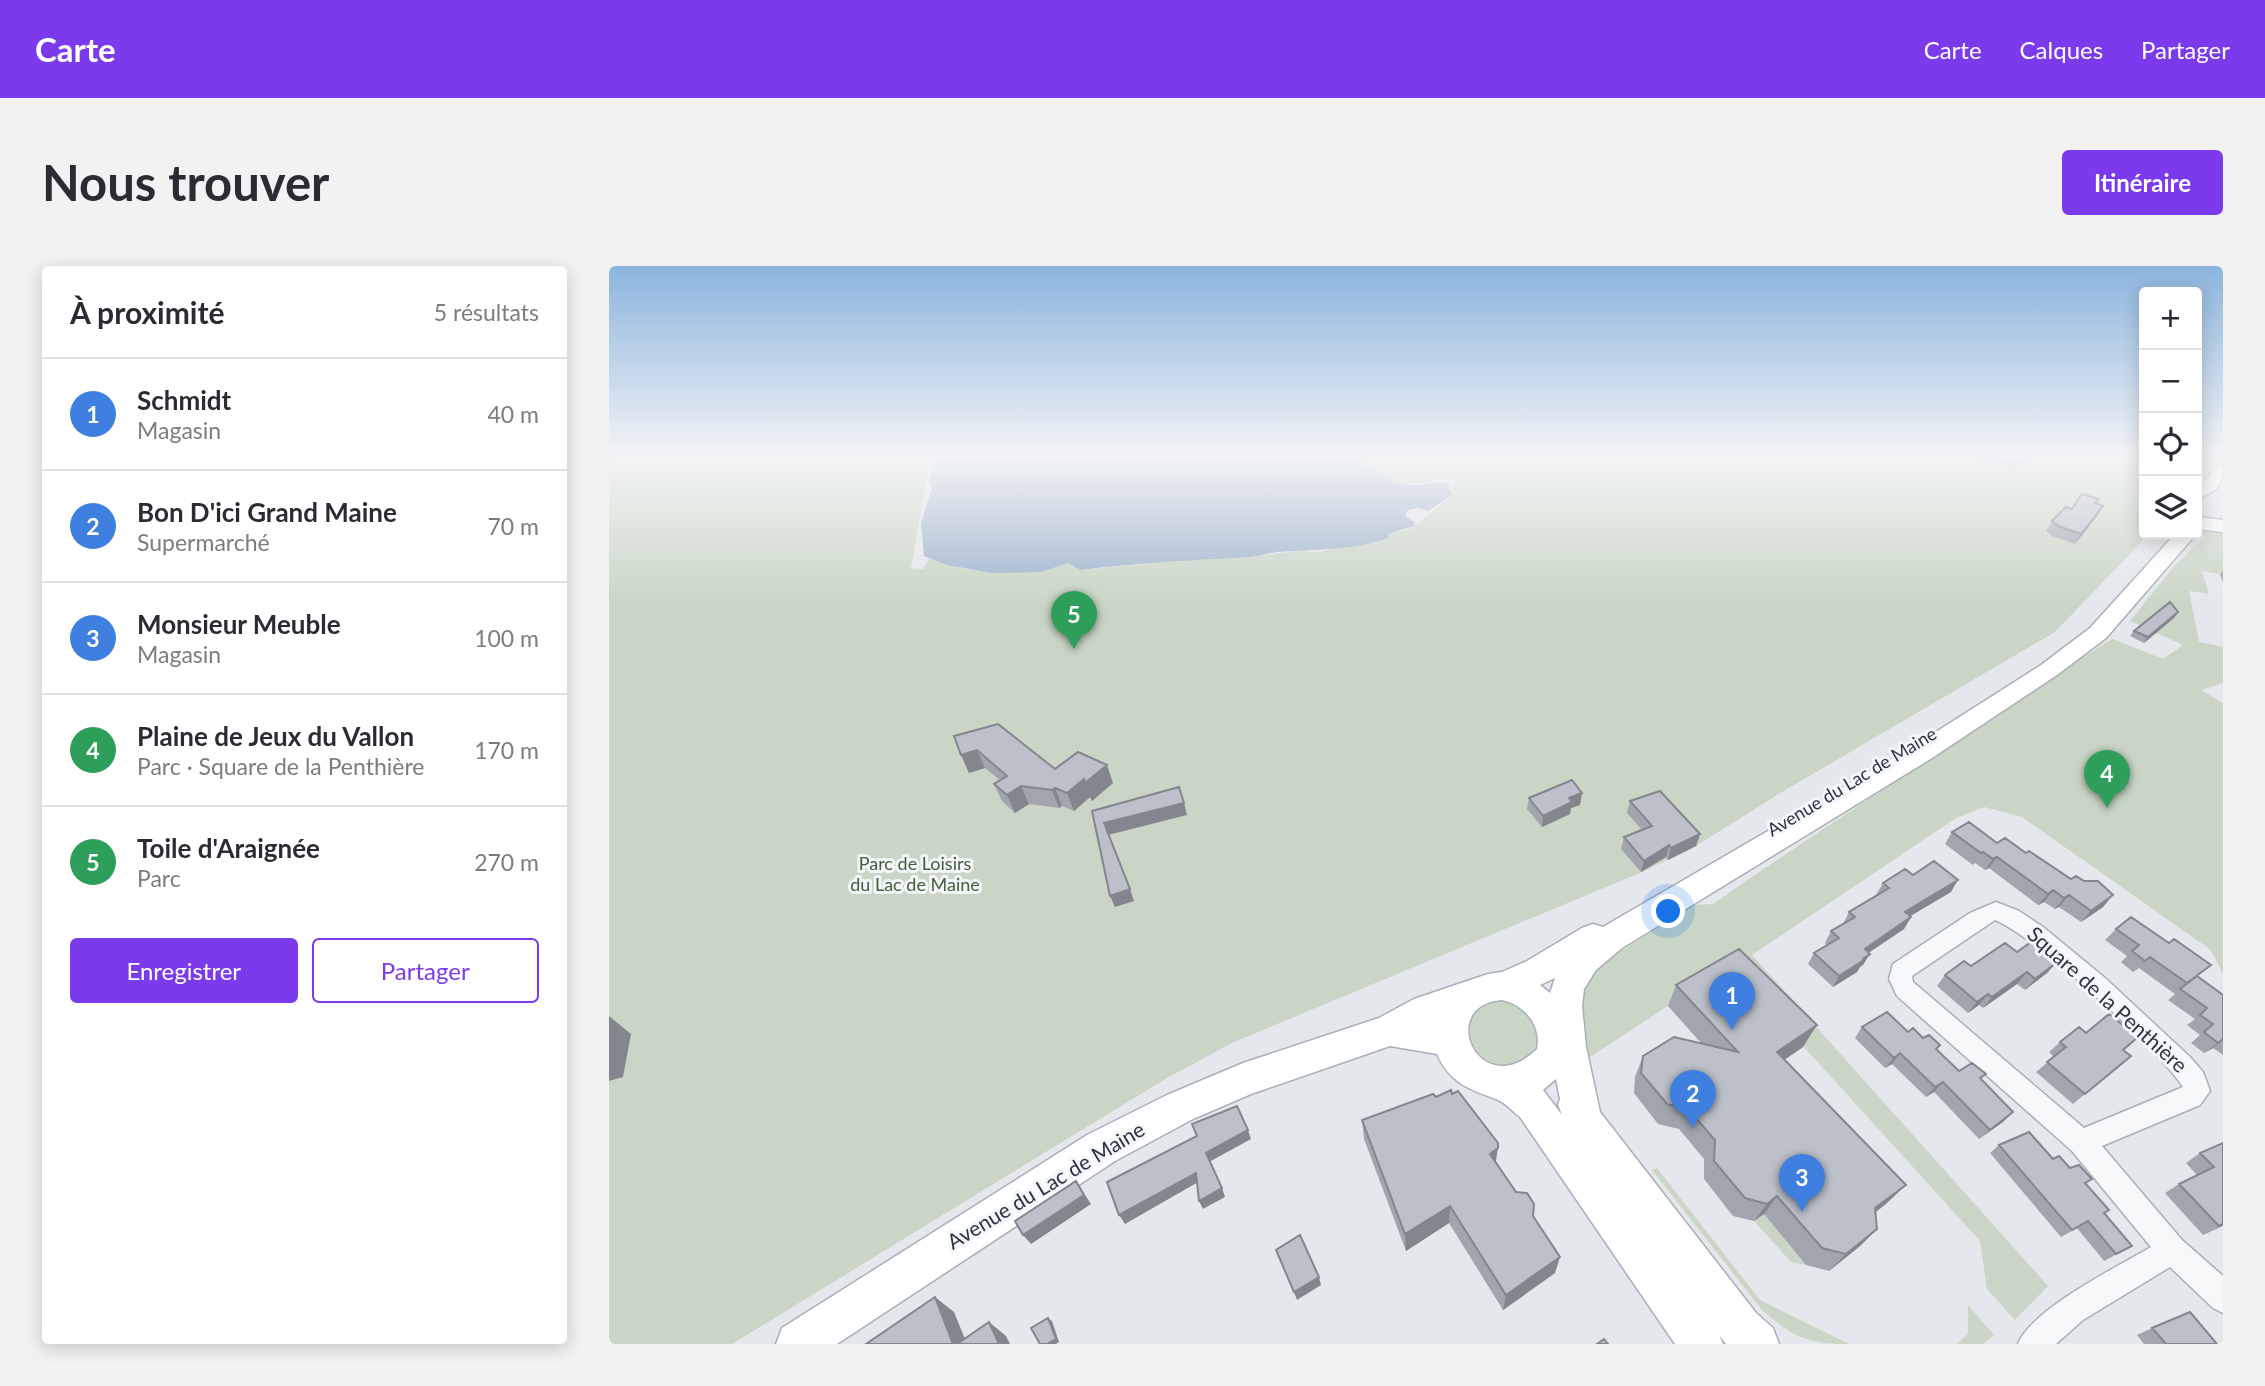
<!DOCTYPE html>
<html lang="fr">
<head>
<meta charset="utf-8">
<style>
	:root { --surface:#fff; --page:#f2f2f3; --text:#2b2b33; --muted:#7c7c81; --line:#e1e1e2; --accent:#7c3aed }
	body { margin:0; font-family:Lato,sans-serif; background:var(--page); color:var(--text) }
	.controls { position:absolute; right:21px; top:21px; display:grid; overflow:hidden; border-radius:7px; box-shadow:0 4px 18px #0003 }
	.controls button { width:63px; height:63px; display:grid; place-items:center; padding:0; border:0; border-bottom:2px solid var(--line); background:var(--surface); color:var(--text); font:35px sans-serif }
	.you { position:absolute; left:1060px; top:646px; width:24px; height:24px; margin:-18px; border:5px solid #fff; border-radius:50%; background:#1a73e8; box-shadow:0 0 0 10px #1a73e833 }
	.badge { display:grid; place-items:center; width:46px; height:46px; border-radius:50%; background:var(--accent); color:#fff; font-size:23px; font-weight:700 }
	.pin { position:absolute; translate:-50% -58px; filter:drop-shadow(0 2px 4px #0008) }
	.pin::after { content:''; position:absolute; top:37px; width:24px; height:21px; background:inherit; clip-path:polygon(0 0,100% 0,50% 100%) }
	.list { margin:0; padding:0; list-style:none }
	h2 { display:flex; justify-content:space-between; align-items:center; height:91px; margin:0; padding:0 28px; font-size:30px }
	h2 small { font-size:23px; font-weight:400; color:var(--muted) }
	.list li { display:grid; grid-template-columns:46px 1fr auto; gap:21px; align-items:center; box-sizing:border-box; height:112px; padding:0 28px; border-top:2px solid var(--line) }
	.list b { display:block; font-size:26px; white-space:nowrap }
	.list p { margin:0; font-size:23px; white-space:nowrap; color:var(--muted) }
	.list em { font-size:23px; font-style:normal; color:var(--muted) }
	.actions { display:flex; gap:14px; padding:21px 28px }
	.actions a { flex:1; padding:16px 0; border:2px solid var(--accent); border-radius:7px; text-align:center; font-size:24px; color:var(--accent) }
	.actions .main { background:var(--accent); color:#fff }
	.icon { flex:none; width:38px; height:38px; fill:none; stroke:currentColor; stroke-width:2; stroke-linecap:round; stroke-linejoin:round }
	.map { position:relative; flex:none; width:1614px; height:1078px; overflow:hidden; border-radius:7px }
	header { display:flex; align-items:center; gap:42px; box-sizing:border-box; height:98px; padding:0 35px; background:var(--accent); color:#fff }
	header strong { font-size:33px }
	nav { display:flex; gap:38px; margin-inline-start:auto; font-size:24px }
	.intro { display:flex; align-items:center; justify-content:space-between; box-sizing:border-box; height:168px; padding:0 42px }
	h1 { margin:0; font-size:49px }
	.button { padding:18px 32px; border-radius:7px; background:var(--accent); color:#fff; font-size:24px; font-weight:700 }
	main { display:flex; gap:42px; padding:0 42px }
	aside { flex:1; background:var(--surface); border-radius:7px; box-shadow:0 4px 18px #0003 }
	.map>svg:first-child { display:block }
	.green { fill:#c9d6c5 }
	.water { fill:#9fb4cc }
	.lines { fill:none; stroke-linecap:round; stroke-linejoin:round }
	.stream { stroke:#9fb4cc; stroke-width:3.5 }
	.street-casing { stroke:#a9aeb7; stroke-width:3 }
	.secondary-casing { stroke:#a9aeb7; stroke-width:3 }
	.street { fill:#f7f8fa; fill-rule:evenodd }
	.secondary { fill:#fff; fill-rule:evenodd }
	.wall { fill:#a1a5ae }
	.shaded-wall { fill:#83868d }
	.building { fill:#bbc0ca; stroke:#83868d; stroke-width:2 }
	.labels { text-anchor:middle; stroke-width:6; stroke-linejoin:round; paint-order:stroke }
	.street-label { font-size:18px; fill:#2b3445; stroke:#f4f6f9 }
	.park-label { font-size:18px; fill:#3f6138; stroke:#f4f6f9 }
	.near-street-label { font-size:21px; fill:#2b3445; stroke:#f4f6f9 }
</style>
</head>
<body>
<header>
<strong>Carte</strong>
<nav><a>Carte</a><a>Calques</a><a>Partager</a></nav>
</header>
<div class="intro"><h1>Nous trouver</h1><a class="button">Itinéraire</a></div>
<main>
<aside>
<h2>À proximité<small>5 résultats</small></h2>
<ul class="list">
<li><span class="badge" style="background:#3f7fe0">1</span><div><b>Schmidt</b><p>Magasin</p></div><em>40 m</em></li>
<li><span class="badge" style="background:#3f7fe0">2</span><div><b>Bon D'ici Grand Maine</b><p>Supermarché</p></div><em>70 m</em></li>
<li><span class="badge" style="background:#3f7fe0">3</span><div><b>Monsieur Meuble</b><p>Magasin</p></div><em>100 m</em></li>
<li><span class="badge" style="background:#2e9e5b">4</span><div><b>Plaine de Jeux du Vallon</b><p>Parc · Square de la Penthière</p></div><em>170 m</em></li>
<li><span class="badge" style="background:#2e9e5b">5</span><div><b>Toile d'Araignée</b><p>Parc</p></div><em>270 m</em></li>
</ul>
<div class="actions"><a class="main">Enregistrer</a><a>Partager</a></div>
</aside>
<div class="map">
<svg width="1614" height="1078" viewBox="0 0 1614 1078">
	<rect width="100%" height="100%" fill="#e4e7ec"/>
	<!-- green -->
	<path class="green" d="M0 188H322L302 302 314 303 320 293 356 303 437 304 459 297 471 304 605 291H644L686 285 711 286 732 280 765 277 778 268 801 263 846 228 842 221 844 215 842 211C798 221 779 224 746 188H1535V268H1540L1446 366 1173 526 1087 580 1033 606 625 776 558 812 123 1078H0Z
		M1589 265 1614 266V309L1593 305 1600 328 1580 325 1590 376 1614 381V417L1592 424 1614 437V708L1602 684 1413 551 1375 541 1347 552 1143 689 1439 1020 1406 1054 1378 1023 1371 975 1195 781 1121 706 1059 740 978 793 973 735 977 716 995 696 1084 639 1104 638C1233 548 1366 465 1496 377L1504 373 1554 393 1574 379 1521 355 1565 300 1596 271Z
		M879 733 906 734 935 762 925 798 870 802 852 757Z
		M1048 902 1151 1034 1240 1078C1199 1078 1184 1071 1153 1044L1043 904Z
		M1155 948 1197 999 1182 996 1145 955Z
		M1359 1039 1385 1069 1374 1078H1348L1359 1068Z"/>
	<!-- water -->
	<path class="water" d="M327 188H746C761 204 780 218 803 219 817 220 826 213 841 218L839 222 845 228 819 245 809 242 799 244 796 250 805 256V260L779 268V272C745 285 705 283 669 286 660 287 651 290 642 291 585 294 528 297 471 304L459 297 432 306 383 307 338 299 315 290 312 257 323 222 320 216Z"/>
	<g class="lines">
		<!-- stream -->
		<path class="stream" d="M1360 188 1406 198 1428 188"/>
		<!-- street casing -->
		<g class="street-casing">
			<path id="street" d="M1387 636 1410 645 1434 661 1496 712 1581 791 1594 806 1601 825 1591 839 1493 880 1573 974 1614 1010V1047L1604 1042 1561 1001 1474 1054 1447 1078H1409C1423 1043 1508 1001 1542 981L1463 885 1288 730 1280 713 1284 698 1361 647ZM1386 654C1426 670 1550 784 1574 821L1475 862 1304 716 1303 710Z"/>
		</g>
		<!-- secondary casing -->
		<g class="secondary-casing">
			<path id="secondary" d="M1614 199C1614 219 1608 227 1588 232V219C1599 215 1602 202 1614 199Z
				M1588 251 1614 254V266L1588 263Z
				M1566 268H1587L1497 372 1448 409 1323 492 1013 682 987 704 975 723 973 740 977 781 991 846 1147 1047 1164 1062 1170 1078H1117L1110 1069 1114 1078H1066L911 851C904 846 897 837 889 834 861 823 841 818 828 788L781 780 642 828 584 853 506 895 228 1078H167L173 1062 478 869 558 829 634 797 770 752 805 733 879 708 893 706 918 695 973 662 984 658 994 661 1305 480 1432 399 1481 362ZM946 712 941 727 931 719ZM893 734C916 739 933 760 928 783 870 839 826 739 893 734ZM947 813 951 833 949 838 953 849 934 824Z"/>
		</g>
		<!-- street -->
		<use href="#street" class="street"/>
		<!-- secondary -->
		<use href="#secondary" class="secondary"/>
	</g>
	<!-- wall -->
	<path class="wall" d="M1487 238 1494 240 1488 250 1466 278 1443 270 1437 265 1443 255 1463 243Z
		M1614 304V316L1611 309Z
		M1569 346 1565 352 1535 377 1521 370 1525 365Z
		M345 470 446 503 504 517 483 535 481 531 465 545 453 540 450 542 420 538 406 547 393 535 385 518 391 514 376 502 360 507Z
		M920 532 971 539 962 542 961 548 933 561 918 543Z
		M1021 535 1091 568 1087 580 1059 594 1057 591 1032 606 1012 583 1015 571 1033 564 1018 547Z
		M1343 566 1388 577 1494 641 1472 656 1450 641 1446 643 1435 636 1429 639 1380 602 1376 604 1366 597 1364 599 1336 578Z
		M1304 609 1342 626 1301 650 1302 651 1295 663 1260 686 1254 699 1251 701 1248 706 1224 721 1199 698 1205 687 1218 679 1216 677 1222 665 1234 658 1240 646 1268 629H1267L1274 617Z
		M1507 663 1589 711 1614 729V789L1604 782 1595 787 1582 777 1591 769 1578 759 1586 753 1559 734 1566 728 1530 702 1524 706 1512 696 1518 690 1496 674Z
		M1408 686 1448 696 1438 707 1416 724 1408 718 1374 742 1370 739 1359 747 1328 720 1336 709Z
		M1067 719 1194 781 1175 794 1278 937 1267 946 1268 963 1251 980 1220 1005 1197 999 1155 948 1145 955 1124 950 1095 913V893L1070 863 1049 858 1025 827 1026 811 1034 790 1092 777 1059 740Z
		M1253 761 1299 766 1331 779 1327 784 1350 805 1377 808 1372 813 1394 856 1370 873 1325 826 1317 831 1283 798 1276 802 1246 772Z
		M1477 767 1514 784 1522 790 1464 838 1427 806 1445 791 1440 786 1451 776Z
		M843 828 887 897 924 950 946 1007 894 1044 840 957 797 985 755 873 753 854Z
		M1614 877V960L1594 969 1556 927 1570 918 1588 909 1577 897 1591 887Z
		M1390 879 1444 893 1483 913 1477 918 1496 947 1523 980 1495 995 1468 962 1452 971 1381 887Z
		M1543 1062 1608 1078H1535L1528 1069Z"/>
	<!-- shaded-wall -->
	<path class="shaded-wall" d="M1494 240 1488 250 1466 278 1472 268Z
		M1569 346 1565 352 1535 377 1539 371Z
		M368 484 376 502 360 507 352 489Z
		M498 499 504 517 483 535 481 531 465 545 458 527 475 513Z
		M412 520 420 538 406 547 398 529Z
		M446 522 453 540 450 542 443 524Z
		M973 527 971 539 962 542 961 548 933 561 934 550 960 532Z
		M575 537 578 549 499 569 495 557Z
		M1091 568 1087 580 1059 594 1062 582Z
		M1060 579 1057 591 1032 606 1035 595Z
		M1388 591 1380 602 1376 604 1384 593Z
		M1349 614 1342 626 1288 658 1296 646Z
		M521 623 525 635 506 641 501 630Z
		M1444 624 1435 636 1429 639 1439 628Z
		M1460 629 1450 641 1446 643 1455 632Z
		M1504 629 1494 641 1472 656 1482 645Z
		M1302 651 1295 663 1249 694 1256 683Z
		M1261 688 1254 699 1251 701 1248 706 1224 721 1230 710Z
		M1448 696 1438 707 1416 724 1426 713Z
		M1418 706 1408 718 1374 742 1383 731Z
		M1379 728 1370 739 1359 747 1368 736Z
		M0 750 22 768 14 811 0 815Z
		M1208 759 1194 781 1156 807 1168 786Z
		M1614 773 1604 782 1595 787 1609 777Z
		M1291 787 1283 798 1276 802 1285 792Z
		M1334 816 1325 826 1317 831 1326 821Z
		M1404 846 1394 856 1370 873 1381 864Z
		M639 864 642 873 600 896 597 887Z
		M889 882 886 901 881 888Z
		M587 907 591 915 516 958 510 949Z
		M467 915 482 938 422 978 414 969Z
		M1297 919 1278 937 1249 960 1266 942Z
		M613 922 616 931 594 943 590 935Z
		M1168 930 1155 948 1145 955 1158 938Z
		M841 940 840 957 797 985 796 968Z
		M1268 963 1251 980 1220 1005 1237 988Z
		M951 991 946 1007 894 1044 897 1029Z
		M710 1011 712 1019 688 1034 685 1026Z
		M326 1031 345 1046 358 1078H344Z
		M439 1052 443 1055 450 1076 447 1078H438Z
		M380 1056 397 1070 401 1078H390Z"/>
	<!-- building -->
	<path class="building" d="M1473 228 1490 233 1486 237 1494 240 1472 268 1449 260 1443 255 1457 241 1463 243Z
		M1561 336 1569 346 1539 371 1525 365Z
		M389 458 446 503 469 486 498 499 476 517 475 513 458 527 446 522 443 524 412 520 398 529 385 518 398 510 368 484 352 489 345 470Z
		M963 514 973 527 960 532 963 536 934 550 920 532Z
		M570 521 575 537 495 557 521 623 501 630 483 545Z
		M1051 525 1091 568 1062 582 1060 579 1035 595 1015 571 1043 560 1021 535Z
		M1360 556 1388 577 1396 572 1417 587 1420 585 1462 613 1467 610 1475 615H1489L1504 629 1482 645 1460 629 1455 632 1444 624 1439 628 1388 591 1384 593 1374 586 1372 587 1343 566Z
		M1325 595 1349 614 1296 646 1302 651 1256 683 1261 688 1254 693 1255 694 1230 710 1205 687 1230 672 1222 665 1246 651 1240 646 1280 622 1274 617 1296 603 1304 609Z
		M1522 651 1560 677 1565 673 1602 699 1578 717 1541 691 1536 695 1523 685 1530 679 1507 663Z
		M1422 676 1448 696 1426 713 1418 706 1383 731 1379 728 1368 736 1336 709 1355 695 1362 700 1396 677 1408 686Z
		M1130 683 1208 759 1168 786 1297 919 1266 942 1268 963 1237 988 1213 982 1168 930 1158 938 1136 932 1105 895 1106 874 1079 843 1058 838 1032 807 1034 790 1065 771 1129 786 1067 719Z
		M1588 710 1614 729V773L1609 777 1595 766 1604 758 1591 749 1598 742 1571 723Z
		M1278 746 1299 766 1304 762 1314 772 1320 769 1331 779 1327 783 1350 805 1363 797 1377 808 1371 812 1404 846 1381 864 1334 816 1326 821 1291 787 1285 792 1253 761Z
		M1500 748 1529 771 1514 784 1522 790 1476 828 1438 796 1457 781 1451 776 1470 761 1477 767Z
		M842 824 843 828 849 825 889 877V882L881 888 907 926 918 927 925 938 924 950 951 991 897 1029 841 940 796 968 753 854 824 828 827 831Z
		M628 840 639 864 597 887 613 922 590 935 587 907 510 949 498 916 588 870 583 858Z
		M1420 866 1444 893 1450 890 1461 902 1470 899 1483 913 1476 917 1500 944 1495 947 1523 980 1507 988 1479 955 1463 964 1390 879Z
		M1614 877V958L1610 960 1570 918 1605 901 1591 887Z
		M467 915 475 929 414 969 406 955Z
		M691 969 710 1011 685 1026 667 984Z
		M326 1031 344 1078H257Z
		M1581 1046 1608 1078H1557L1543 1062Z
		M439 1052 447 1073 438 1078H431L422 1062Z
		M380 1056 390 1078H348Z
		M995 1073 999 1078H988Z"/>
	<!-- sky -->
	<linearGradient id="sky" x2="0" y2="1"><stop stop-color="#8bb4dd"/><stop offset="0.56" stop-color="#f3f4f6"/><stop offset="1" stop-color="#f3f4f6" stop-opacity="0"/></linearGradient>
	<rect width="1614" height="338" fill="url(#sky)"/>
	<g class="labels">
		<!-- street labels -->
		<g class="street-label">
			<text transform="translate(1243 516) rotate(-31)" y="6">Avenue du Lac de Maine</text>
		</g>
		<!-- park labels -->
		<g class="park-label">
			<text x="306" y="604">Parc de Loisirs<tspan x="306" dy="21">du Lac de Maine</tspan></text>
		</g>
		<!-- near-street labels -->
		<g class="near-street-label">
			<text transform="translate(1498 734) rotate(42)" y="7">Square de la Penthière</text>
			<text transform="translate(437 920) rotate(-31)" y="7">Avenue du Lac de Maine</text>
		</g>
	</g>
</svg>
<div class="controls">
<button>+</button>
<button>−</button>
<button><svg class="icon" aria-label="locate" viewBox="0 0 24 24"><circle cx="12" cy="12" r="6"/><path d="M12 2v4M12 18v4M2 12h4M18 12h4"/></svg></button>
<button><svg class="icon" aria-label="layers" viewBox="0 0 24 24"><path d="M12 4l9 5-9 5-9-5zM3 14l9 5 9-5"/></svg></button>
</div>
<div class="you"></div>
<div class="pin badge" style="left:1123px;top:764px;background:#3f7fe0">1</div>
<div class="pin badge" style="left:1084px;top:862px;background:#3f7fe0">2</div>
<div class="pin badge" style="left:1193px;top:946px;background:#3f7fe0">3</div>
<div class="pin badge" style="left:1498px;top:542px;background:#2e9e5b">4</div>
<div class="pin badge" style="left:465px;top:383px;background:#2e9e5b">5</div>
</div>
</main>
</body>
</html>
